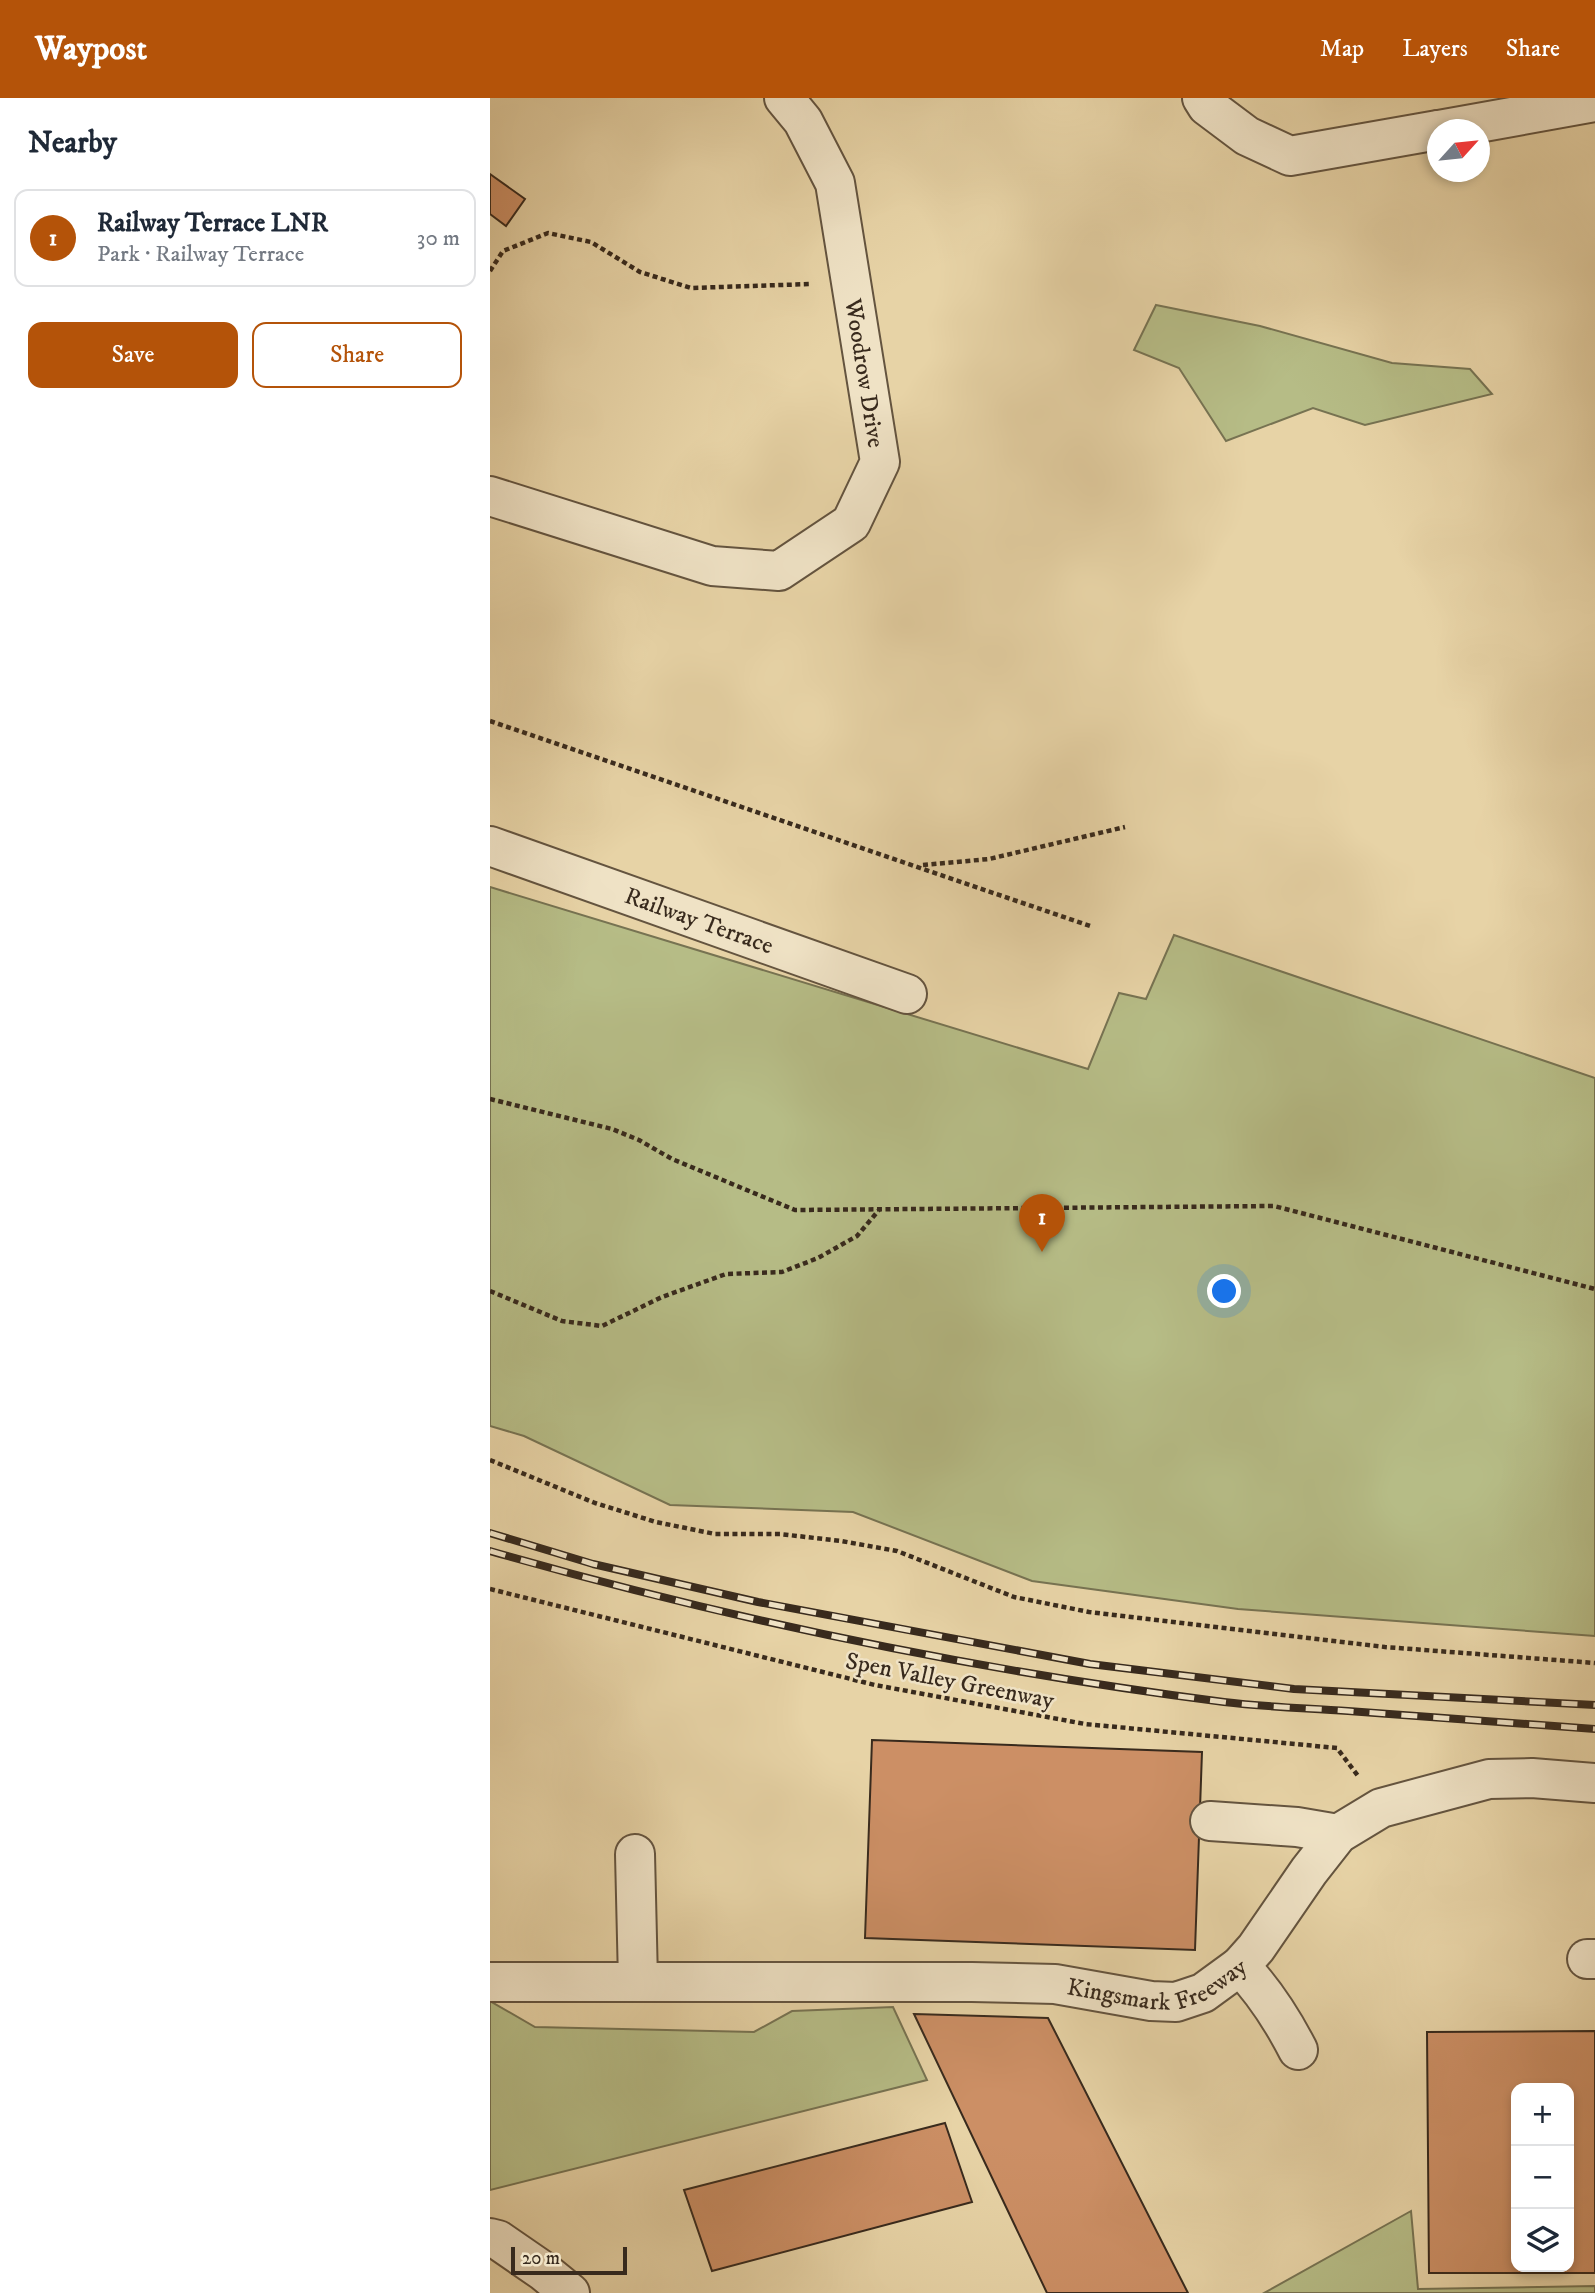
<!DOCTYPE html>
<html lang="en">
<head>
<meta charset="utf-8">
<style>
	:root { --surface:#fff; --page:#f2f2f3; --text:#1f2937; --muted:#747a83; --line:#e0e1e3; --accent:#b45309 }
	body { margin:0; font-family:"IM FELL DW Pica",serif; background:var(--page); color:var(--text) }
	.controls { position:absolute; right:21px; bottom:21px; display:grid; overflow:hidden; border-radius:14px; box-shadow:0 4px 10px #0003 }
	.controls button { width:63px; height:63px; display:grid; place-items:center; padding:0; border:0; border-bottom:2px solid var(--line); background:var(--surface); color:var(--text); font:35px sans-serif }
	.compass { position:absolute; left:937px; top:21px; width:63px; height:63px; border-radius:50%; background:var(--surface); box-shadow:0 4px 10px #0003; rotate:63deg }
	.scale { position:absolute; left:21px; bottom:18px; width:116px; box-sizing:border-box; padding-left:7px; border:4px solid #382a1d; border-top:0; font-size:19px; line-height:24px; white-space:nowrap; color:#382a1d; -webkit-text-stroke:5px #efe2c5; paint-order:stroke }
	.you { position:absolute; left:735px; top:1194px; width:24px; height:24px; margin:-18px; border:5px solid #fff; border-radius:50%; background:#1a73e8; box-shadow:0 0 0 10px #1a73e833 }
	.badge { display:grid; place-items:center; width:46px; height:46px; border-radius:50%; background:var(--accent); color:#fff; font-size:23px; font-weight:700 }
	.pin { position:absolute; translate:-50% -58px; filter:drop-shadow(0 2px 4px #0008) }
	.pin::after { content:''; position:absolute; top:37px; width:24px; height:21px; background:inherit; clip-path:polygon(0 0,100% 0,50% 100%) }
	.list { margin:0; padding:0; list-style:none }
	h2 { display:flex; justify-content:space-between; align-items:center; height:91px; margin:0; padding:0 28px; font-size:30px }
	h2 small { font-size:23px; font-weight:400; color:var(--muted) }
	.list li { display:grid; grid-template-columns:46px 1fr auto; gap:21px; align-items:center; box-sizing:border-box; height:98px; margin:0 14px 14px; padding:0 14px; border:2px solid var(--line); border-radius:14px }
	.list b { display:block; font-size:26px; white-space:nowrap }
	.list p { margin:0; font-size:23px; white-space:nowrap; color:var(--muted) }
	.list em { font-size:23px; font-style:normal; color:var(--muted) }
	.actions { display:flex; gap:14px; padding:21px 28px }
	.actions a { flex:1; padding:16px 0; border:2px solid var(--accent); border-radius:14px; text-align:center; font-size:24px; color:var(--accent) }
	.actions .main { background:var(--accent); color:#fff }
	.icon { flex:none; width:38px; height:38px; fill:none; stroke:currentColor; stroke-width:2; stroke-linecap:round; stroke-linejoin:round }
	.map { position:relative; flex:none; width:1105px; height:2195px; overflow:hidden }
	header { display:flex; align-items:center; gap:42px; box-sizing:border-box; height:98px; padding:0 35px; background:var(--accent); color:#fff }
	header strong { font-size:33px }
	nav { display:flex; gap:38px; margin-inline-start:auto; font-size:24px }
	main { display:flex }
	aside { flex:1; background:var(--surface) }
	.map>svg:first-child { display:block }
	.green { fill:#b6bc86; stroke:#777352; stroke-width:2 }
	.building { fill:#cc8f65; stroke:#382a1d; stroke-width:2; fill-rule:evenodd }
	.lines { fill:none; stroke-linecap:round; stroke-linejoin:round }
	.minor-casing { stroke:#64543f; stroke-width:42 }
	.path { stroke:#382a1d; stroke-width:4.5; stroke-dasharray:5 3.5; stroke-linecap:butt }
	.minor { stroke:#efe2c5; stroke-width:38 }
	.rail-casing { stroke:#382a1d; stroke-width:8 }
	.rail { stroke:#efe2c5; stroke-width:5; stroke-dasharray:16; stroke-linecap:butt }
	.labels { text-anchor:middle; stroke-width:5; stroke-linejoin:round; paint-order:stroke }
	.street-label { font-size:24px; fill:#382a1d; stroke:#efe2c5 }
</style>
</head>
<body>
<header>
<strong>Waypost</strong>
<nav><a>Map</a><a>Layers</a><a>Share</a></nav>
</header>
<main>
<aside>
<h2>Nearby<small></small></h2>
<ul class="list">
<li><span class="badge">1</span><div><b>Railway Terrace LNR</b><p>Park · Railway Terrace</p></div><em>30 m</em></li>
</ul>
<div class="actions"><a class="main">Save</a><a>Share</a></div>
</aside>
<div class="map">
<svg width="1105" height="2195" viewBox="0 0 1105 2195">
	<rect width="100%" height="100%" fill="#e7d3a6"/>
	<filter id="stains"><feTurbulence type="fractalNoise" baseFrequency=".00286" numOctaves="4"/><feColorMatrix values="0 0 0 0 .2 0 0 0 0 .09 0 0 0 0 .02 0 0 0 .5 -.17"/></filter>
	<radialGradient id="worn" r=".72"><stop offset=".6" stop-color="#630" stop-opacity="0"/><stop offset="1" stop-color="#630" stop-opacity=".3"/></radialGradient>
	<!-- green -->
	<path class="green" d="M666 207 770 228 902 265 980 271 1002 296 875 327 823 310 736 343 689 270 644 252Z
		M0 789 598 971 629 895 656 901 684 837 1105 980V1538L748 1511 542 1483 363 1414 180 1407 34 1338 0 1328Z
		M0 1903 45 1929 264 1934 302 1913 403 1909 437 1982 0 2092Z
		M921 2113 928 2191 1105 2188V2195H774Z"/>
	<!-- building -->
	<path class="building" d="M0 76 35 101 16 128 0 116Z
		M382 1642 712 1654 705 1852 375 1840Z
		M424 1916 558 1920 698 2195H557Z
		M1105 1933V2175H939L937 1934ZM1026 1990H1079V2169H1026Z
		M455 2025 482 2104 222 2173 194 2092Z"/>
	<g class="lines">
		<!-- minor casing -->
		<g class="minor-casing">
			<g id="minor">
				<path d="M712 0 717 8 757 38 800 58 948 32"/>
				<path d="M949 32 1105 4"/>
				<path d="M0 398 222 468 289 473 361 425 390 364 345 85 313 23 294 0"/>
				<path id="s1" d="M0 748 417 896"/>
				<path d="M720 1723 807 1729 848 1736"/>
				<path d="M145 1756 148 1883"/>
				<path d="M1097 1861H1105"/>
				<path d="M750 1868C774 1893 792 1921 808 1952"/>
				<path id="s2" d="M0 1884H482L565 1886 661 1903 686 1904 713 1895 750 1868 766 1850 819 1773 848 1736 891 1710 999 1681 1042 1680 1105 1685"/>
				<path d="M0 2140 8 2142 53 2173 80 2195"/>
			</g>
		</g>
		<!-- path -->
		<path class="path" d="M0 173 13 153 58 135 101 144 150 174 201 190 321 186
			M0 623 600 828
			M433 767 499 761 635 729
			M0 1001 122 1031 149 1042 182 1061 305 1112 784 1108 1105 1191
			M0 1193 72 1223 112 1228 172 1199 236 1176 292 1174 328 1160 367 1138 389 1112
			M0 1362 105 1405 166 1424 225 1436H290L351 1443 407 1453 524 1499 599 1514 895 1549 1105 1565
			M0 1491 385 1587 595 1626 847 1650 868 1678"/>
		<!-- minor -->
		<use href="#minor" class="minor"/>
		<!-- rail casing -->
		<g class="rail-casing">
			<path id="rail" d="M0 1435 103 1466 268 1504 600 1566 804 1591 1105 1607
				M0 1453C240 1522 486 1572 734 1604 775 1609 817 1610 858 1613 940 1619 1023 1625 1105 1631"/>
		</g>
		<!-- rail -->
		<use href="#rail" class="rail"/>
	</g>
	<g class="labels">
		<!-- street labels -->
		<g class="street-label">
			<text transform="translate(375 275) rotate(81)" y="8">Woodrow Drive</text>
			<text dy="8" stroke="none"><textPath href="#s1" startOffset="222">Railway Terrace</textPath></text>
			<text transform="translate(460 1582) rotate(11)" y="8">Spen Valley Greenway</text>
			<text dy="8" stroke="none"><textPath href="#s2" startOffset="672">Kingsmark Freeway</textPath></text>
		</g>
	</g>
	<rect width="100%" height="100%" filter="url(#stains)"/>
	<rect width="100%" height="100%" fill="url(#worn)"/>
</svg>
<div class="controls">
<button>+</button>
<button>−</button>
<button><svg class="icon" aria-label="layers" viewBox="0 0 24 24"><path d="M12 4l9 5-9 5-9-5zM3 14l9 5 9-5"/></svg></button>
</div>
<svg class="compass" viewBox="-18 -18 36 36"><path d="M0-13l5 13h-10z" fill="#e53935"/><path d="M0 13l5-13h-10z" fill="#747a83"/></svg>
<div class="scale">20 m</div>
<div class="you"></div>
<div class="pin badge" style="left:552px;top:1154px">1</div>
</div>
</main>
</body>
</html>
